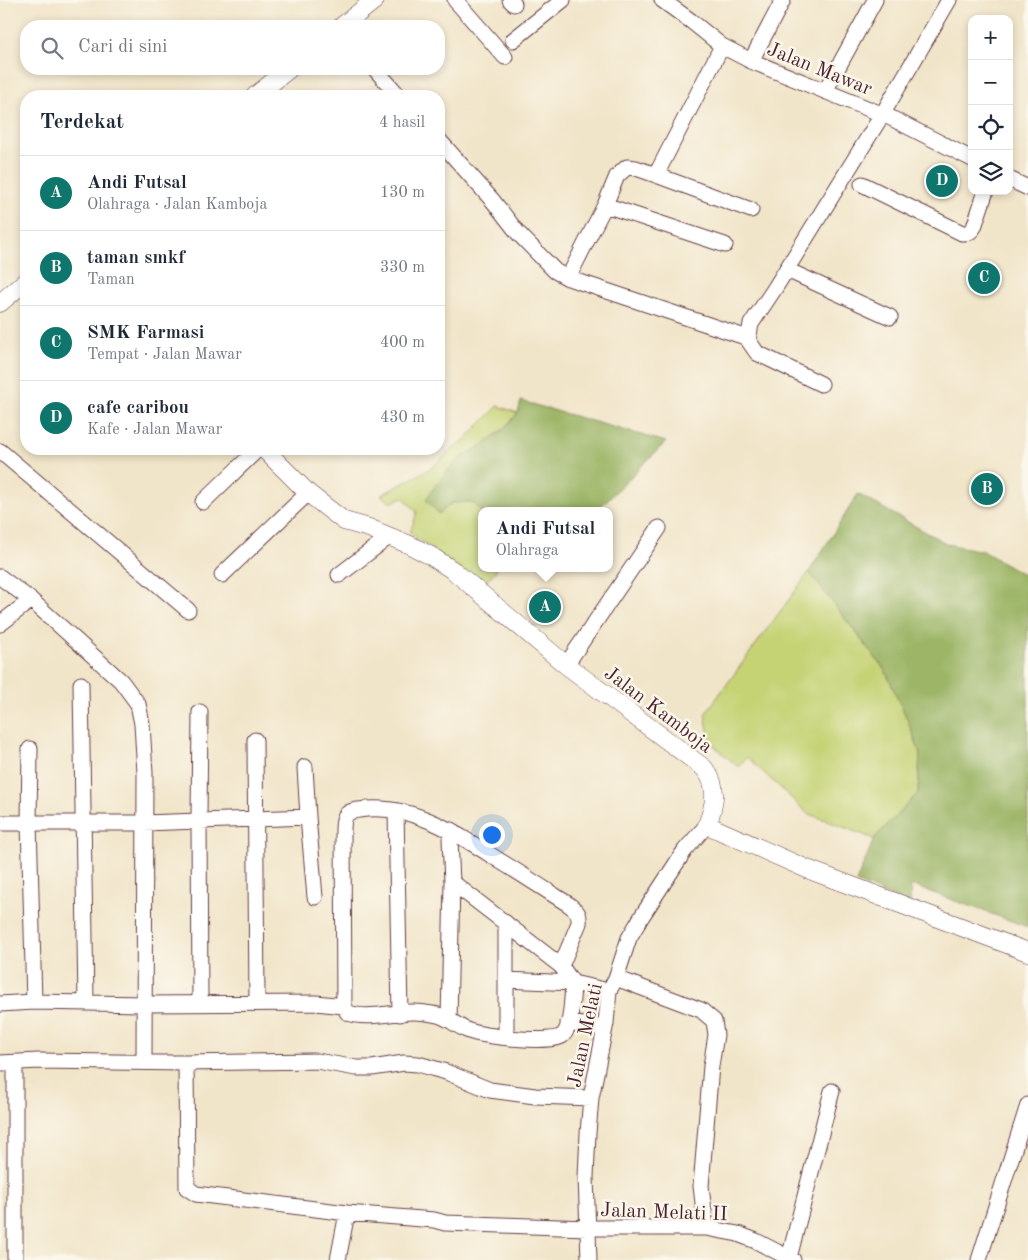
<!DOCTYPE html>
<html lang="id">
<head>
<meta charset="utf-8">
<style>
	:root { --surface:#fff; --page:#f2f2f3; --text:#1f2937; --muted:#747a83; --line:#e0e1e3; --accent:#0f766e }
	body { margin:0; font-family:"Old Standard TT",serif; background:var(--page); color:var(--text) }
	.controls { position:absolute; right:15px; top:15px; display:grid; overflow:hidden; border-radius:10px; box-shadow:0 2px 8px #0003 }
	.controls button { width:45px; height:45px; display:grid; place-items:center; padding:0; border:0; border-bottom:1px solid var(--line); background:var(--surface); color:var(--text); font:25px sans-serif }
	.you { position:absolute; left:491px; top:834px; width:18px; height:18px; margin:-12px; border:4px solid #fff; border-radius:50%; background:#1a73e8; box-shadow:0 0 0 8px #1a73e833 }
	.badge { display:grid; place-items:center; width:32px; height:32px; border-radius:50%; background:var(--accent); color:#fff; font-size:16px; font-weight:700 }
	.pin { position:absolute; translate:-50% -50%; border:2px solid #fff; box-shadow:0 1px 5px #0006 }
	.popup { position:absolute; left:478px; top:507px; width:135px; height:65px; box-sizing:border-box; display:grid; place-content:center; border-radius:10px; background:var(--surface); filter:drop-shadow(0 1px 4px #0005); font-size:16px; white-space:nowrap; color:var(--muted) }
	.popup b { font-size:19px; color:var(--text) }
	.popup::after { content:''; position:absolute; left:50%; top:100%; margin-left:-10px; border:10px solid transparent; border-top-color:var(--surface) }
	.list { margin:0; padding:0; list-style:none }
	h2 { display:flex; justify-content:space-between; align-items:center; height:65px; margin:0; padding:0 20px; font-size:21px }
	h2 small { font-size:16px; font-weight:400; color:var(--muted) }
	.list li { display:grid; grid-template-columns:32px 1fr auto; gap:15px; align-items:center; box-sizing:border-box; height:75px; padding:0 20px; border-top:1px solid var(--line) }
	.list b { display:block; font-size:19px; white-space:nowrap }
	.list p { margin:0; font-size:16px; white-space:nowrap; color:var(--muted) }
	.list em { font-size:16px; font-style:normal; color:var(--muted) }
	.icon { flex:none; width:28px; height:28px; fill:none; stroke:currentColor; stroke-width:2; stroke-linecap:round; stroke-linejoin:round }
	.map { position:relative; flex:none; width:1028px; height:1260px; overflow:hidden }
	.search { position:absolute; background:var(--surface); box-shadow:0 2px 8px #0003; left:20px; top:20px; width:425px; height:55px; display:flex; align-items:center; gap:12px; box-sizing:border-box; padding:0 18px; border-radius:20px; color:var(--muted); font-size:19px }
	.panel { position:absolute; background:var(--surface); box-shadow:0 2px 8px #0003; left:20px; top:90px; width:425px; height:365px; border-radius:20px }
	.map>svg:first-child { display:block }
	.green { fill:#c5d374; stroke:#887950 }
	.forest { fill:#9cb566; stroke:#736a48 }
	.lines { fill:none; stroke-linecap:round; stroke-linejoin:round }
	.minor-casing { stroke:#633d43; stroke-width:17 }
	.tertiary-casing { stroke:#633d43; stroke-width:19 }
	.minor { stroke:#fff; stroke-width:15 }
	.tertiary { stroke:#fff; stroke-width:18 }
	.labels { text-anchor:middle; stroke-width:5; stroke-linejoin:round; paint-order:stroke }
	.street-label { font-size:20px; fill:#4a1f2b; stroke:#fbf7ec }
</style>
</head>
<body>
<div class="map">
<svg width="1028" height="1260" viewBox="0 0 1028 1260">
	<rect width="100%" height="100%" fill="#fbf7ec"/>
	<filter id="ink" filterUnits="userSpaceOnUse"><feTurbulence type="fractalNoise" baseFrequency=".02" numOctaves="2"/><feDisplacementMap in="SourceGraphic" scale="10" xChannelSelector="R" yChannelSelector="G"/><feConvolveMatrix kernelMatrix="1 2 1 2 8 2 1 2 1" color-interpolation-filters="sRGB"/></filter>
	<filter id="wash" filterUnits="userSpaceOnUse"><feTurbulence type="fractalNoise" baseFrequency=".0096" numOctaves="4" result="noise"/><feDisplacementMap in="SourceGraphic" scale="20" xChannelSelector="R" yChannelSelector="G"/><feGaussianBlur stdDeviation="1.12" result="paint"/><feColorMatrix in="noise" values="0 0 0 0 0 0 0 0 0 0 0 0 0 0 0 0 0 1.4 0 .05"/><feComposite in="paint" operator="in"/></filter>
	<g filter="url(#wash)">
		<rect width="100%" height="100%" fill="#f1e5c9"/>
		<!-- green -->
		<path class="green" d="M498 406 518 413 500 432 481 446 460 459 455 465 444 474 439 514 452 503 471 502 483 511H481V568H498L482 586 410 533 417 512 403 497 391 503 381 495 431 468 463 441Z
			M809 572 885 670 908 721 920 753 918 793 874 839 807 813 747 757 738 767 710 742 705 714Z"/>
		<!-- forest -->
		<path class="forest" d="M521 401 666 442 596 511H483L471 502 452 503 439 514 426 500C435 484 447 470 461 458 467 453 475 450 481 446 491 440 513 422 518 412 519 409 520 404 521 401Z
			M858 494 947 544 983 551 1028 577V927L911 885 910 904 856 882 874 839 918 793 920 753 908 721 885 670 809 572Z"/>
	</g>
	<g filter="url(#ink)">
		<g class="lines">
			<!-- minor casing -->
			<g class="minor-casing">
				<path id="minor" d="M455 0 505 57
					M510 0 514 4
					M662 0 691 21 722 46 751 61 891 118 972 159
					M513 40 563 0
					M751 61 783 0
					M375 69 399 96
					M825 91 875 0
					M439 140 493 201 518 233 555 271 568 278 748 338
					M656 175 722 46
					M1009 179 1028 188
					M862 184 962 233C969 233 971 232 974 227L986 191
					M605 205 725 245
					M787 270 890 317
					M568 278 605 205 617 176 627 167 636 168 656 175 751 210
					M821 384 757 353 748 340 751 324 775 288 882 115 949 0
					M0 451 188 610
					M203 502 258 449
					M222 575 308 493
					M339 575 390 536
					M0 577 31 600 121 681 138 704 142 724 145 773 144 1062
					M0 624 31 600
					M566 665 659 528
					M81 684 86 1003
					M200 712 199 820 200 1004
					M255 740 257 1003
					M30 749 29 823 34 1002
					M396 811 400 1014
					M308 817 315 897
					M0 823H144L308 817 305 767
					M452 830 450 839 452 882 561 966 573 983 506 980
					M561 966 579 923C580 913 576 910 568 904 546 890 523 875 500 861 461 836 416 805 367 809 346 811 343 812 343 833L344 1006 347 1012C364 1021 396 1011 415 1012 423 1012 431 1014 438 1015 449 1018 458 1027 469 1031 482 1036 554 1045 563 1035 572 1027 572 995 573 983L609 991
					M616 978 701 1010 714 1021 716 1035 711 1066 701 1186 706 1228
					M0 1004 34 1002 144 1004 316 1003 344 1006
					M449 1020 452 882
					M568 1023 605 1028
					M506 1037V923
					M15 1062V1260
					M0 1063 39 1061 186 1063 187 1188 196 1194 347 1213 434 1220 445 1223 588 1228H706L738 1234 756 1241 793 1260
					M186 1063 317 1061 356 1068H372L404 1063 418 1064 446 1072 490 1090 535 1096 591 1098
					M789 1258 832 1091
					M338 1260 347 1213
					M589 1260 586 1177 588 1133 591 1098 606 1023 609 991 616 978 629 938 642 916 685 850 707 825
					M979 1260 1028 1105"/>
			</g>
			<!-- tertiary casing -->
			<g class="tertiary-casing">
				<path id="tertiary" d="M342 26 375 0
					M255 96 289 69
					M0 303 26 281
					M264 449 308 493 344 521 369 528 410 545 431 556 454 571 566 665 704 768C719 786 715 804 707 825L807 869 1028 952"/>
			</g>
			<!-- minor -->
			<use href="#minor" class="minor"/>
			<!-- tertiary -->
			<use href="#tertiary" class="tertiary"/>
		</g>
	</g>
	<g class="labels">
		<!-- street labels -->
		<g class="street-label">
			<text transform="translate(820 68) rotate(22)" y="7">Jalan Mawar</text>
			<text transform="translate(659 709) rotate(37)" y="7">Jalan Kamboja</text>
			<text transform="translate(584 1035) rotate(-78)" y="7">Jalan Melati</text>
			<text transform="translate(664 1211) rotate(2)" y="7">Jalan Melati II</text>
		</g>
	</g>
</svg>
<div class="controls">
<button>+</button>
<button>−</button>
<button><svg class="icon" aria-label="locate" viewBox="0 0 24 24"><circle cx="12" cy="12" r="6"/><path d="M12 2v4M12 18v4M2 12h4M18 12h4"/></svg></button>
<button><svg class="icon" aria-label="layers" viewBox="0 0 24 24"><path d="M12 4l9 5-9 5-9-5zM3 14l9 5 9-5"/></svg></button>
</div>
<div class="you"></div>
<div class="pin badge" style="left:545px;top:607px">A</div>
<div class="popup"><b>Andi Futsal</b>Olahraga</div>
<div class="pin badge" style="left:987px;top:489px">B</div>
<div class="pin badge" style="left:984px;top:278px">C</div>
<div class="pin badge" style="left:942px;top:181px">D</div>
<div class="search"><svg class="icon" aria-label="search" viewBox="0 0 24 24"><circle cx="10" cy="10" r="6"/><path d="M15 15l6 6"/></svg>Cari di sini</div>
<section class="panel">
<h2>Terdekat<small>4 hasil</small></h2>
<ul class="list">
<li><span class="badge">A</span><div><b>Andi Futsal</b><p>Olahraga · Jalan Kamboja</p></div><em>130 m</em></li>
<li><span class="badge">B</span><div><b>taman smkf</b><p>Taman</p></div><em>330 m</em></li>
<li><span class="badge">C</span><div><b>SMK Farmasi</b><p>Tempat · Jalan Mawar</p></div><em>400 m</em></li>
<li><span class="badge">D</span><div><b>cafe caribou</b><p>Kafe · Jalan Mawar</p></div><em>430 m</em></li>
</ul>
</section>
</div>
</body>
</html>
